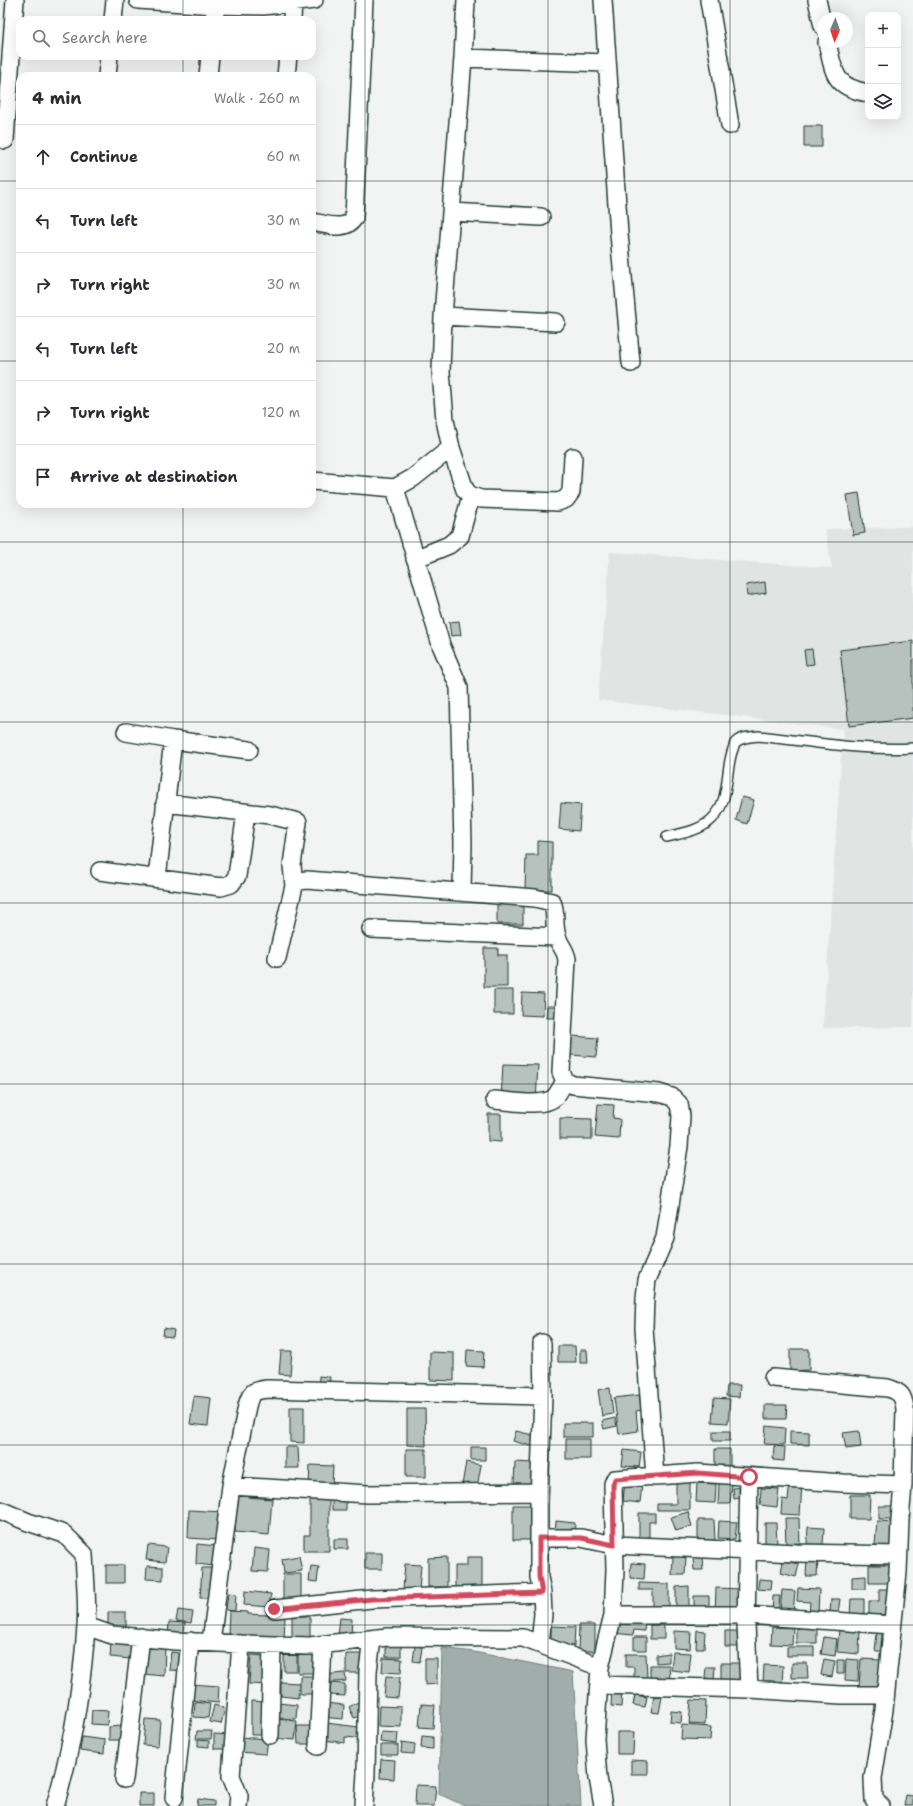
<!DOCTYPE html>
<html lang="en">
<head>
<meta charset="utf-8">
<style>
	:root { --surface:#fff; --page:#f7f7f7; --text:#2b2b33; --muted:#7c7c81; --line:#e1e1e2 }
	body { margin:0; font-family:"Shantell Sans",sans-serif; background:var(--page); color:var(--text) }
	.controls { position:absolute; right:12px; top:12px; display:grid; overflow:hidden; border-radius:8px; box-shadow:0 4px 16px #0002 }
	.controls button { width:36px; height:36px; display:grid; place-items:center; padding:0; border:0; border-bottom:1px solid var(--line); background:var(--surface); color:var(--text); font:20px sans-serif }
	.compass { position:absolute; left:817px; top:12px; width:36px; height:36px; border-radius:50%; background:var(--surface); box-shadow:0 4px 16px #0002; rotate:182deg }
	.stop { position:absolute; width:12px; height:12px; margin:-9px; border:3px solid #d1495b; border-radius:50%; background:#fff }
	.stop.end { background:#d1495b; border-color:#fff; box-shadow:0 1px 4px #0008 }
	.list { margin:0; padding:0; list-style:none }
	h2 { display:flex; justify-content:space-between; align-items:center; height:52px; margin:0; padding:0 16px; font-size:17px }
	h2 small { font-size:13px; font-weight:400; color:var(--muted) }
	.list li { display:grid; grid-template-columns:26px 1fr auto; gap:12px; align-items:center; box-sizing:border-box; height:64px; padding:0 16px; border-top:1px solid var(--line) }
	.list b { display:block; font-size:15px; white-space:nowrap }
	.list em { font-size:13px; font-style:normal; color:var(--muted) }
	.icon { flex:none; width:22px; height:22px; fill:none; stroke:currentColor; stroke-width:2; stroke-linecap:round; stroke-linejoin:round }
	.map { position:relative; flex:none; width:913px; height:1806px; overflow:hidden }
	.search { position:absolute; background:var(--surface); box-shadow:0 4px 16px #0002; left:16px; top:16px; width:300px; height:44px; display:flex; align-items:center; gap:10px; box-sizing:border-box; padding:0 14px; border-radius:12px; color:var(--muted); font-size:15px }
	.panel { position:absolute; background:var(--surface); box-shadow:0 4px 16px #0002; left:16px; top:72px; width:300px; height:436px; border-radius:12px }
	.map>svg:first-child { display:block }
	.built { fill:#e0e4e3 }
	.water { fill:#a1adaa; stroke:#6d807b }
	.building { fill:#b7c1bd; stroke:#1f3d34 }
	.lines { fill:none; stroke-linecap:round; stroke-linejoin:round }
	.service-casing { stroke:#1f3d34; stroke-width:12 }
	.minor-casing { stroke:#1f3d34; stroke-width:20 }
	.service { stroke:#fff; stroke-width:9 }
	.minor { stroke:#fff; stroke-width:17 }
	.route { stroke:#d1495b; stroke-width:5 }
	.grid { fill:none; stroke:#1f3d34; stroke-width:1; stroke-opacity:0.55 }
</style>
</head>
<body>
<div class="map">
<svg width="913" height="1806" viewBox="0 0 913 1806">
	<rect width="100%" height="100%" fill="#f2f3f3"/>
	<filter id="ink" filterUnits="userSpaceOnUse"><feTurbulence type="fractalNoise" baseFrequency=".025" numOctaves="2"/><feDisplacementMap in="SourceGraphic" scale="8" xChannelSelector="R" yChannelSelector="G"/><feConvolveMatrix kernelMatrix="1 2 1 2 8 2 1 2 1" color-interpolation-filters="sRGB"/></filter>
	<g filter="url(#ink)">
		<!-- built -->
		<path class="built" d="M913 527V1027L823 1028 843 729 598 700 610 552 832 568 825 529Z"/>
		<!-- water -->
		<path class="water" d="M442 1648 474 1652 573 1672 581 1806H465L439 1794Z"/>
		<!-- building -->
		<path class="building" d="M804 126H822V147H804Z
			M859 493 865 533 853 535 847 495Z
			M765 582 766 593 747 596 746 585Z
			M459 621 461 635 451 636 449 622Z
			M913 641V718L849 726 840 650Z
			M812 649 814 664 806 665 804 650Z
			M742 797 754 800 747 824 736 820Z
			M561 803 581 805 579 831 559 829Z
			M538 841 552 842V890H525L526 855H538Z
			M497 904H523V924H497Z
			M484 948H498V955H507V987H484Z
			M494 990H513V1014H494Z
			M522 993 544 994 543 1016 521 1015Z
			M547 1006H558V1018H546Z
			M572 1036 598 1038 596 1057 571 1055Z
			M503 1064 538 1065 536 1102 501 1100Z
			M598 1104 614 1105 613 1118 620 1119 619 1139 595 1137Z
			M488 1114H501V1142L488 1141Z
			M560 1118 592 1119V1139H560Z
			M164 1328 174 1330 173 1337 163 1336Z
			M558 1346H575L576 1362H558Z
			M790 1349H809V1370L790 1371Z
			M467 1350 484 1351 483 1367 466 1366Z
			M580 1350H587L588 1363H580Z
			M281 1351H292L290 1375 279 1374Z
			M430 1352 454 1353V1381L430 1380Z
			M319 1376 330 1377 329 1389 318 1388Z
			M727 1385H740L739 1397 726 1396Z
			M610 1388 613 1414 602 1416 598 1390Z
			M639 1395 642 1410 636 1411 638 1431 619 1434 614 1398Z
			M194 1396 211 1398 208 1426 190 1424Z
			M714 1398 730 1399 728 1423 712 1422Z
			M765 1405H787L786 1419H765Z
			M290 1407H304V1443L290 1442Z
			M407 1409H425L426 1446 407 1445Z
			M615 1418 617 1426 604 1429 602 1421Z
			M563 1423H593V1437H563Z
			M766 1426 785 1428 784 1445 764 1444Z
			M516 1431 541 1437 538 1448 513 1441Z
			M713 1431H730V1441H713Z
			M790 1431 809 1432V1445L790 1444Z
			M859 1431 861 1447 846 1449 843 1433Z
			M566 1439H590V1459H566Z
			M774 1446 785 1447 784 1461 773 1460Z
			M285 1447H298L299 1468H285Z
			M471 1447H485V1460H471Z
			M406 1449H426V1477H406Z
			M715 1449H730V1467H715Z
			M624 1450 641 1452 639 1467 622 1466Z
			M466 1462 481 1465 477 1488 462 1485Z
			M515 1462 532 1463 531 1484 514 1483Z
			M310 1465 333 1466 332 1486 309 1485Z
			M625 1481 642 1483 640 1503 623 1501Z
			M676 1482H690V1510H657V1504H676Z
			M790 1482 802 1483 800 1515 781 1514 782 1499 788 1500Z
			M697 1483 716 1484 715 1503 696 1502Z
			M719 1483 732 1484 730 1504H718Z
			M739 1487 740 1498 734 1499 733 1488Z
			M761 1488 779 1489 777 1507 760 1505Z
			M237 1493 248 1494V1497L272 1499 269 1535 235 1532Z
			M850 1495H870L869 1519H850Z
			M310 1497H329V1551H304V1535H310Z
			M332 1499H346V1510H332Z
			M513 1505H538V1540H513Z
			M879 1506H895V1519H879Z
			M189 1510 222 1512 220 1540 188 1538Z
			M688 1512 692 1526 676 1531 671 1517Z
			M639 1513H655V1522H649V1542H639Z
			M785 1518H799L800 1543 786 1544Z
			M698 1520H714L715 1540 698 1541Z
			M556 1521 575 1523 574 1537H555Z
			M719 1521 737 1522 735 1539 718 1538Z
			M877 1521 895 1522 893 1547 875 1545Z
			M765 1523H776L777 1543H765Z
			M808 1527 824 1528 823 1545 807 1544Z
			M334 1539H348V1549H334Z
			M197 1544 217 1546 215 1566 196 1564Z
			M148 1545 167 1547 165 1562 146 1560Z
			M254 1548 270 1550 268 1572 252 1571Z
			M365 1553H382V1569H365Z
			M299 1556 302 1571 284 1573 282 1559Z
			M673 1556H686L685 1575H672Z
			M447 1557V1587H428V1558Z
			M467 1557H482V1588H455V1566H467Z
			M702 1557 703 1570H694L693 1558Z
			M807 1560H818L817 1576H806Z
			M783 1561 799 1564 796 1577 781 1573Z
			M631 1563 645 1564 644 1579 630 1578Z
			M405 1564 421 1565 419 1591 403 1589Z
			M106 1565H124V1583H106Z
			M869 1565H894V1583H869Z
			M147 1566 163 1567V1580L146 1579Z
			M311 1566 319 1567 317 1582 309 1581Z
			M202 1568H215L213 1598H200Z
			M283 1574H301V1599L283 1598Z
			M866 1576V1589H852V1577Z
			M759 1579 772 1580 771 1590 758 1589Z
			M639 1583 669 1584V1609L653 1608V1590H639Z
			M689 1586V1608H676V1587Z
			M716 1588 742 1589 741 1614 715 1613Z
			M798 1588 819 1589 818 1615 809 1614 810 1602 797 1601Z
			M879 1589H891V1615H869V1601H879Z
			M782 1590 795 1591 793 1613 780 1612Z
			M245 1591 271 1594 269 1607 244 1605Z
			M228 1593 236 1594 235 1611 226 1610Z
			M694 1596H709V1607H694Z
			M773 1596H780L778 1614H772Z
			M831 1599H840L838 1614 830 1613Z
			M851 1599H864V1616H850Z
			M178 1610 193 1612 191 1623 176 1621Z
			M229 1611 248 1612V1614L285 1616 284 1639 228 1636Z
			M108 1612H126V1632H108Z
			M292 1616H310V1640H292Z
			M340 1618 352 1619 351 1637 338 1636Z
			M614 1619 645 1621 644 1631 634 1630 633 1635 612 1633Z
			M169 1622 185 1623 184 1637 168 1636Z
			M579 1625H595V1651H578Z
			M650 1625H664V1639H650Z
			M551 1626 575 1627 574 1646 551 1645Z
			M772 1627 793 1628 792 1645 771 1644Z
			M796 1628H817V1643H796Z
			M839 1629 860 1631 859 1654 837 1652Z
			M697 1630 705 1631 704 1648H696Z
			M674 1631 691 1632 690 1649 674 1648Z
			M725 1631H740V1647H725Z
			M877 1633H888L887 1651H875Z
			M634 1637H646V1650H634Z
			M824 1637 837 1639 835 1656 821 1654Z
			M111 1643 131 1645 130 1659 110 1657Z
			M143 1645 165 1646 164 1676 142 1674Z
			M401 1645V1657H386V1646Z
			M415 1646 422 1647 420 1662 413 1661Z
			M787 1647H814V1656H787Z
			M298 1651H316V1673H298Z
			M171 1652 187 1654 186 1671 169 1670Z
			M673 1652 691 1653 689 1672 671 1670Z
			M669 1653V1662L656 1663V1655Z
			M346 1654H361V1673H346Z
			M626 1654H646L647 1678H634V1667H626Z
			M251 1655 269 1656 268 1685 249 1684Z
			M284 1655H297V1671H284Z
			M383 1658 402 1659 401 1673 382 1672Z
			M425 1659H437V1684L425 1685Z
			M824 1659 835 1661 832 1677 821 1675Z
			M846 1659 859 1660 858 1681 845 1680Z
			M861 1659 881 1660 879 1687 859 1686Z
			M837 1660H844V1674H837Z
			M721 1663H743V1680H721Z
			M792 1663H807L808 1678H792Z
			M650 1665H669L670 1680H650Z
			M764 1665 783 1666 782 1684 763 1682Z
			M706 1667H715L714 1679 705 1678Z
			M345 1673 346 1681 324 1683 323 1675Z
			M300 1676H319V1694H300Z
			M386 1676 400 1677 398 1698 384 1697Z
			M281 1682 299 1683 298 1698 281 1696Z
			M331 1683 345 1684V1696L330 1695Z
			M191 1684 219 1686 218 1703 190 1700Z
			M612 1690 622 1691 621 1707 611 1706Z
			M635 1695 647 1697 645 1707 633 1705Z
			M654 1696 662 1697 659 1713 651 1712Z
			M691 1700 706 1701 705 1725 689 1724Z
			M251 1701 266 1702 265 1735H251Z
			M195 1702 210 1704 208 1718 194 1717Z
			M358 1702 364 1714 354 1718 349 1707Z
			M278 1703 297 1705 296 1719 277 1718Z
			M323 1703 344 1705 343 1719 321 1717Z
			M421 1704 435 1705 433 1728 419 1727Z
			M214 1705 225 1708 221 1724 210 1722Z
			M379 1706 401 1707V1727L378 1726Z
			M92 1710 108 1711 107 1725 91 1724Z
			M671 1711 682 1712 681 1723 670 1722Z
			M145 1719 160 1720 158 1746 143 1745Z
			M275 1719 297 1721 295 1740 273 1738Z
			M326 1723 367 1728 366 1739 345 1737V1743L324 1740Z
			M682 1725 711 1727 710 1740 681 1739Z
			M121 1726V1740H109V1727Z
			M297 1726H316V1744H298Z
			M197 1731H212L211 1739H196Z
			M381 1732 398 1733 397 1744 380 1742Z
			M617 1732H634L633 1754H617Z
			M214 1734 229 1735V1749H214Z
			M422 1736 433 1737V1749L421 1748Z
			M82 1737 105 1740 104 1754 80 1751Z
			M239 1737 268 1739 266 1754 238 1752Z
			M198 1740 209 1741V1747L198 1746Z
			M402 1742 415 1744 414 1754 401 1753Z
			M381 1745H398V1755H381Z
			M381 1759 395 1760 394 1779 380 1778Z
			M631 1760 648 1761V1774H631Z
			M416 1785 436 1786 434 1806H415Z
			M139 1793H154V1806H139Z
			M906 1795 913 1796V1806H904Z
			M198 1799 214 1801V1806H197Z"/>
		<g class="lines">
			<!-- service casing -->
			<g class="service-casing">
				<path id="service" d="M667 837C682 833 700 831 712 819 730 801 725 774 732 752 733 750 734 745 735 743 740 737 750 737 758 736 809 741 861 751 913 748"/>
			</g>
			<!-- minor casing -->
			<g class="minor-casing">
				<path id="minor" d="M138 0 216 5 263 6 314 0
					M466 0 463 58 443 316 441 372 445 420 451 448 465 490 471 496 481 499 558 502 566 499 571 492 573 457
					M603 0 619 234 631 363
					M709 0 730 125
					M817 0 823 26
					M113 20 115 0
					M214 20 216 5
					M292 20 293 0
					M827 42C834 72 833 87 868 93
					M463 58 607 63
					M107 76 109 56
					M208 76 210 56
					M286 76 288 56
					M5 140 15 0
					M451 212 541 217
					M312 222C326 224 345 232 354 218L364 0
					M443 316 556 322
					M312 481 395 488 413 478 451 448
					M395 488 441 645 459 687 463 843 462 892
					M415 559 449 545 460 536 471 496
					M126 732 173 740 249 750
					M165 803 270 815 298 822 292 865 294 886
					M100 871 221 887 231 884 237 876 246 813
					M157 878 173 740
					M371 929 557 937
					M277 958 294 886 299 881 307 880 535 898 552 902C557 913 553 925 557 936 559 945 565 948 567 959L561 1072 565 1081 573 1085 659 1093 672 1097 679 1104 681 1116 679 1146 665 1238 647 1280 645 1298 644 1328 655 1477
					M495 1100C510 1101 544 1108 555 1097 559 1092 562 1086 565 1081
					M773 1378 888 1388C901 1392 903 1396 905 1408L903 1485 900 1520 898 1572 884 1710 873 1778 874 1800 881 1806
					M231 1486 368 1494 539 1492
					M0 1510 28 1522 64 1534 84 1554C85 1578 88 1603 86 1627 82 1687 72 1748 55 1806
					M539 1538H581L614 1545 797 1553 898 1555
					M275 1609 372 1599 542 1593
					M613 1615H747L892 1625
					M86 1626 112 1635 176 1641 241 1644 310 1646 387 1637 523 1638 600 1667
					M211 1642 231 1486 247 1406C251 1392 252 1391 267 1389L543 1396
					M540 1644 543 1614 542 1593 539 1577V1502L543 1396 542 1343
					M599 1685 749 1689 841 1695H885
					M749 1689 746 1624 749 1477
					M270 1735 272 1645
					M318 1746 323 1645
					M124 1779 141 1637
					M174 1798 190 1641
					M238 1806 239 1796 231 1776 241 1644
					M364 1806 366 1773 368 1671 372 1639
					M603 1806 598 1778 595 1739 600 1667 613 1615 615 1570 613 1484 615 1479 698 1473 843 1483 903 1485"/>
			</g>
			<!-- service -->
			<use href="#service" class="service"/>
			<!-- minor -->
			<use href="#minor" class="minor"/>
		</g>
	</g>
	<g class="lines" filter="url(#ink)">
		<!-- route -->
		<path class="route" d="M274 1609 372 1599 542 1593 539 1577V1538H581L614 1545 613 1484 615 1479 698 1473 749 1477"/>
	</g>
	<!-- grid -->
	<path class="grid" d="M183 0V20M365 0V1806M548 0V1806M730 0V1806M183 56V76M0 181H20M312 181H913M0 361H20M312 361H913M183 504V1806M0 542H913M0 722H913M0 903H913M0 1084H913M0 1264H913M0 1445H913M0 1625H913"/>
</svg>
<div class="controls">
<button>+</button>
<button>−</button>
<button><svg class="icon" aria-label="layers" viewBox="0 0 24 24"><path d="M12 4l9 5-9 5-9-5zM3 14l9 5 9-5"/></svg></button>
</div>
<svg class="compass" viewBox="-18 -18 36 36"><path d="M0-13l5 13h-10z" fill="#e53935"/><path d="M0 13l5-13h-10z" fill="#7c7c81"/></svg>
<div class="stop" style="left:749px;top:1477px"></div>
<div class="stop end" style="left:274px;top:1609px"></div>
<div class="search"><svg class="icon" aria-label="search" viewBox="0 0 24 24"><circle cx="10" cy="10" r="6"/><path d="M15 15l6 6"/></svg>Search here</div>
<section class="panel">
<h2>4 min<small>Walk · 260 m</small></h2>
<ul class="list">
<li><svg class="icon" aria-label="ahead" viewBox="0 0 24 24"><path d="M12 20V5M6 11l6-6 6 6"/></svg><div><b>Continue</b></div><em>60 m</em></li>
<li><svg class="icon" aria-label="left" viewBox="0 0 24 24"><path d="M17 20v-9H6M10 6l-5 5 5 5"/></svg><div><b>Turn left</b></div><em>30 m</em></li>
<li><svg class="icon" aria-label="right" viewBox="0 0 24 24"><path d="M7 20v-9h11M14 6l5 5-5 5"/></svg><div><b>Turn right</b></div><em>30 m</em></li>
<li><svg class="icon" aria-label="left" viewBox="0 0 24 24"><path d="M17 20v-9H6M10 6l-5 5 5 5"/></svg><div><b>Turn left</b></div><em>20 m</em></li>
<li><svg class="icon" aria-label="right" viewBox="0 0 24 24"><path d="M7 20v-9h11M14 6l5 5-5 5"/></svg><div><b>Turn right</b></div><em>120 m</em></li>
<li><svg class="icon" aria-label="arrive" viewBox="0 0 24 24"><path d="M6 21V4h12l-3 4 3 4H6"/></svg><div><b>Arrive at destination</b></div></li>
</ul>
</section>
</div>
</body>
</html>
